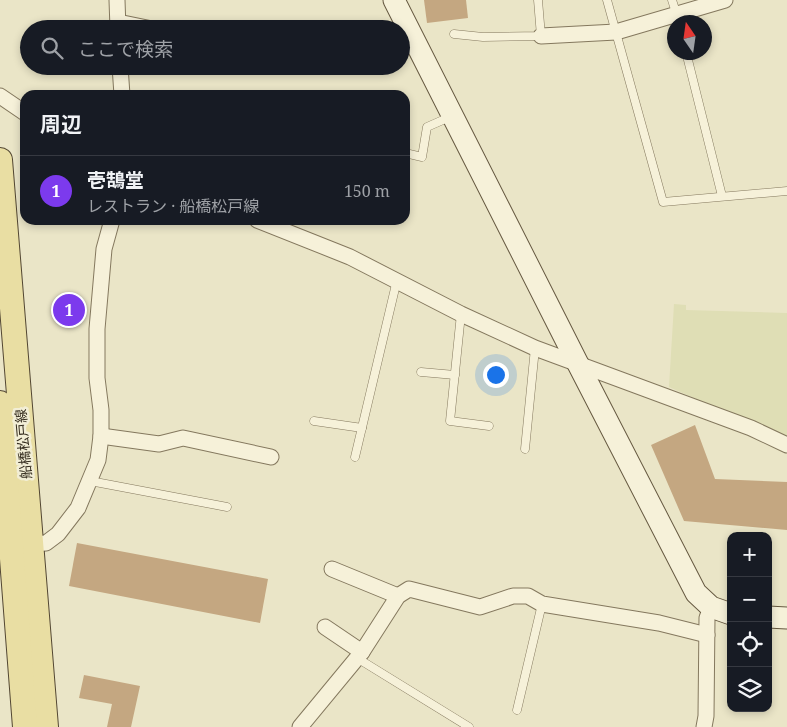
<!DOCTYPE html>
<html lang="ja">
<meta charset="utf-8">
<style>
:root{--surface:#171b24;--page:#20242c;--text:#f1f3f6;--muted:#9ea1a6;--line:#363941;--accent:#7c3aed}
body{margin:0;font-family:"Noto Serif","Noto Sans JP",serif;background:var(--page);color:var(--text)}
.controls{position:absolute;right:15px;bottom:15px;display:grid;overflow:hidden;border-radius:10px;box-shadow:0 2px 8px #0003}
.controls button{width:45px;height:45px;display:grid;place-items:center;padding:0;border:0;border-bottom:1px solid var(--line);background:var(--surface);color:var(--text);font:25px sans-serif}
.compass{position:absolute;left:667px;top:15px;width:45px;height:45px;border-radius:50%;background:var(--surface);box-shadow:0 2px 8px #0003;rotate:347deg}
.you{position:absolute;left:495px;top:374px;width:18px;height:18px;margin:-12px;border:4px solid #fff;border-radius:50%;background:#1a73e8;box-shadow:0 0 0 8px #1a73e833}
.badge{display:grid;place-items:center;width:32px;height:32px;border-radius:50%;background:var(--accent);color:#fff;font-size:16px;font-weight:700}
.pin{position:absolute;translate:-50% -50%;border:2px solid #fff;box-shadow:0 1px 5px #0006}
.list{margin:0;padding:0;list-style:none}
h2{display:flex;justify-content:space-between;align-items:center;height:65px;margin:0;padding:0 20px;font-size:21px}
h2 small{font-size:16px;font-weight:400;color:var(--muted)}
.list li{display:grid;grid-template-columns:32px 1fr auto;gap:15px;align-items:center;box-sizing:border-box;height:70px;padding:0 20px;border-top:1px solid var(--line)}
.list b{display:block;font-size:19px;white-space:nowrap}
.list p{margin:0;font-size:16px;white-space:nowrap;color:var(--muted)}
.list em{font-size:16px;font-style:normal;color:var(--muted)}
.icon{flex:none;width:28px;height:28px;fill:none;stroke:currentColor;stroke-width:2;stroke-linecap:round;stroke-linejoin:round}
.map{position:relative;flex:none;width:787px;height:727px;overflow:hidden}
.search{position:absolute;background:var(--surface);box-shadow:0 2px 8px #0003;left:20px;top:20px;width:390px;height:55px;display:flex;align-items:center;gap:12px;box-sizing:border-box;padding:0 18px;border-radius:28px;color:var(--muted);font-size:19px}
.panel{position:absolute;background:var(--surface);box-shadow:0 2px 8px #0003;left:20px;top:90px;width:390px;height:135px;border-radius:15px}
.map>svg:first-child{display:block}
.farmland{fill:#dfdeb5}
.building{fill:#c4a781}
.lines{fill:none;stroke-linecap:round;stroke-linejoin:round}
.lane-casing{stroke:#84785e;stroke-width:9}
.street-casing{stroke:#84785e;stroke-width:17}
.secondary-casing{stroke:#665941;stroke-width:23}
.primary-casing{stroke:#524632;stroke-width:26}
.lane{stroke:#f6f1d9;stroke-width:8}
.street{stroke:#f6f1d9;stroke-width:15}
.secondary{stroke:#f6f1d9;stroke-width:21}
.primary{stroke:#e9dea3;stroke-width:24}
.labels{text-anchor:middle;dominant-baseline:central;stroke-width:5;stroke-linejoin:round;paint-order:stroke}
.street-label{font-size:14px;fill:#362e20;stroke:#f2eed6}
</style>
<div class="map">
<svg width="787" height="727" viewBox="0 0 787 727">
<rect width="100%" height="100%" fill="#eae5c7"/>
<!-- farmland -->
<path class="farmland" d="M674,304L686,305V310L787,313V439L669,387Z"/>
<!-- building -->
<g class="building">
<path d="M424,0H466L468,18L427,23Z"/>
<path d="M695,425L715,479L787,482V530L684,521L651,445Z"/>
<path d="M77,543L268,579L260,623L69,586Z"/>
<path d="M84,675L140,686L131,727H107L112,704L79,698Z"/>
</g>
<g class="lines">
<defs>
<g id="lane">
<path d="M607,0L663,202L787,191"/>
<path d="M672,0L679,22"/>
<path d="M454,34L483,37L541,36L538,0"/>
<path d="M686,52L722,196"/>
<path d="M405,153L422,157L427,127L452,116"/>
<path d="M461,314L450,421L489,426"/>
<path d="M421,372L455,375"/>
<path d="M314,421L362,428"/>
<path d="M525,449L535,348"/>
<path d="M355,457L397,280"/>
<path d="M90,481L227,507"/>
<path d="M357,658L469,727"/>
<path d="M517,710L542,604"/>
</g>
<g id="street">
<path d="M117,0L118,29"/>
<path d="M118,22L152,29"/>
<path d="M541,36L616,32L725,0"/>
<path d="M120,66L122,95"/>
<path d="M0,96L25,113"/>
<path d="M257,220L350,257L461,314L535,348L751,428L787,445"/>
<path d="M101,436L159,444L183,438L271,457"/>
<path d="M31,544L46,543L58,534L78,508L98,460L101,436V410L97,378V329L104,249L112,220"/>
<path d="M332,569L398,596"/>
<path d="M325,627L362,652"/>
<path d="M300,727L362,652L398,596L409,589L480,607L513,596H528L542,604L659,623L707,635"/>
<path d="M704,727L706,716L707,618L711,607"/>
</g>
<g id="secondary">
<path d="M394,0L577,362L696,593L711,607L731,614"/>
<path d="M768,617L787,618"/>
</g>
<g id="primary">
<path d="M0,160L46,727"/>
<path d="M0,403L25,727"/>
</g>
</defs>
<!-- lane casing -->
<use href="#lane" class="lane-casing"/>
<!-- street casing -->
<use href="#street" class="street-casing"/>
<!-- secondary casing -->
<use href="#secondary" class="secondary-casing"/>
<!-- primary casing -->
<use href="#primary" class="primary-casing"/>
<!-- lane -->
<use href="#lane" class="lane"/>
<!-- street -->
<use href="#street" class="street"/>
<!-- secondary -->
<use href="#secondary" class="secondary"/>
<!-- primary -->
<use href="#primary" class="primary"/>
</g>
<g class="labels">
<!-- street labels -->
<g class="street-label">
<text transform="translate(23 444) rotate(-95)">船橋松戸線</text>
</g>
</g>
</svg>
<div class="controls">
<button>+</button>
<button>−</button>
<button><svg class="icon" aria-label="locate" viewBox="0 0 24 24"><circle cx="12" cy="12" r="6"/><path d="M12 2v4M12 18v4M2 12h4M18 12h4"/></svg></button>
<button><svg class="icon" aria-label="layers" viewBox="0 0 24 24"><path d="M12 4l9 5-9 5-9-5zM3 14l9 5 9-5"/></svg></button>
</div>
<svg class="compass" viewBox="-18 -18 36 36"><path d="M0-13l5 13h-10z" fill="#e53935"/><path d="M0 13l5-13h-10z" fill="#9ea1a6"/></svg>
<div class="you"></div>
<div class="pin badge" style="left:69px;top:310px">1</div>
<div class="search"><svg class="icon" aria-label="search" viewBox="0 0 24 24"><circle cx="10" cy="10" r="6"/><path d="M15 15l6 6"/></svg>ここで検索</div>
<section class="panel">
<h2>周辺<small></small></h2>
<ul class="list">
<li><span class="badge">1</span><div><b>壱鵠堂</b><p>レストラン · 船橋松戸線</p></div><em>150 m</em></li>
</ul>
</section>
</div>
